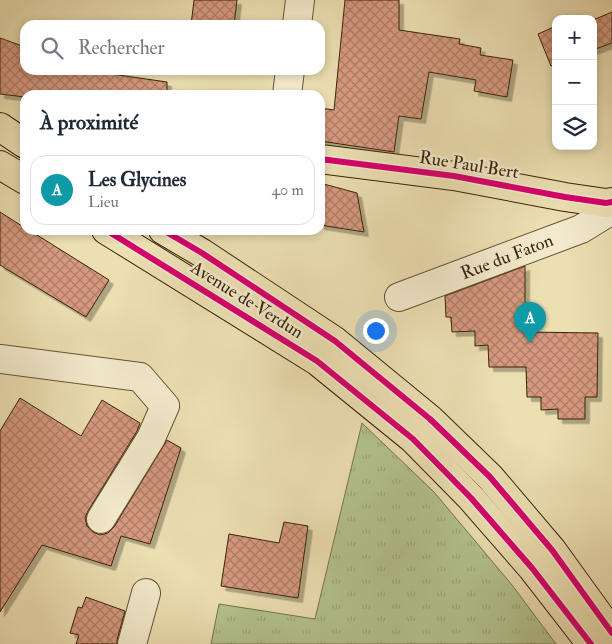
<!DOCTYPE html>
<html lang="fr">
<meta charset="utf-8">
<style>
:root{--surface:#fff;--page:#f2f2f3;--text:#1f2937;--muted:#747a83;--line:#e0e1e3;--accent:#0f766e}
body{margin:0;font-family:"IM FELL Double Pica",serif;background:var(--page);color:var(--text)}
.controls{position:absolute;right:15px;top:15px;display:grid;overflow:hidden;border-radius:10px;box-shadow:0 2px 8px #0003}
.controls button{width:45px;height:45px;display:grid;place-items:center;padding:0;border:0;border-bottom:1px solid var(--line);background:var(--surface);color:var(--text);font:25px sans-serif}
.you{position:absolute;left:375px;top:330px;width:18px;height:18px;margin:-12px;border:4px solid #fff;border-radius:50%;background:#1a73e8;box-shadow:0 0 0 8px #1a73e833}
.badge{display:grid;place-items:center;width:32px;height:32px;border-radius:50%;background:var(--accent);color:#fff;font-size:16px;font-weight:700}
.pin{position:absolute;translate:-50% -41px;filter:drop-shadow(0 1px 2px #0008)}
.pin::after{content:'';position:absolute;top:26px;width:18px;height:15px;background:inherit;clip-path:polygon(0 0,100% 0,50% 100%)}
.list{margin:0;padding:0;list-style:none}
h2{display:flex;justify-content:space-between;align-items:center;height:65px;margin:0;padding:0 20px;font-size:21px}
h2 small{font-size:16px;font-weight:400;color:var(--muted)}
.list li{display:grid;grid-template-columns:32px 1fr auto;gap:15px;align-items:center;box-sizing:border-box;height:70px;margin:0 10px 10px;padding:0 10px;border:1px solid var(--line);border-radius:15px}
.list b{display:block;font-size:19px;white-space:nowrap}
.list p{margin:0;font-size:16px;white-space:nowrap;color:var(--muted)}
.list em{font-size:16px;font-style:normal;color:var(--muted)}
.icon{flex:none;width:28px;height:28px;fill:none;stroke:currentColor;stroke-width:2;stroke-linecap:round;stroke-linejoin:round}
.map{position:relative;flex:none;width:612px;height:644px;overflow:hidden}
.search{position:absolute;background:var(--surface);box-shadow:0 2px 8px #0003;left:20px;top:20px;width:305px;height:55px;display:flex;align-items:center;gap:12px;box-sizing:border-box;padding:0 18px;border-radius:15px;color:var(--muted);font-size:19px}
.panel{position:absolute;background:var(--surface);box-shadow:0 2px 8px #0003;left:20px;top:90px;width:305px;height:145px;border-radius:15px}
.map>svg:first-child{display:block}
.grass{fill:url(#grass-tufts);stroke:#76734c}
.building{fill:url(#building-cross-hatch);stroke:#392309;filter:url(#shadow)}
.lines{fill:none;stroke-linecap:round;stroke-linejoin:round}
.minor-casing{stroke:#665233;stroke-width:30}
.major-casing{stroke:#392309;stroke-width:30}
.minor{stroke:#f3eacd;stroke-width:28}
.major{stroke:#ecdfb2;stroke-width:28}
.cycleway-casing{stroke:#f3eacd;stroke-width:9}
.cycleway{stroke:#d6006c;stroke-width:6}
.labels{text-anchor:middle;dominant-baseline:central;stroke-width:5;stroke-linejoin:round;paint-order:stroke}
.street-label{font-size:18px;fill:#392309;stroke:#f3eacd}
</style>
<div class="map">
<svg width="612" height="644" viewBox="0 0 612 644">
<defs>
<pattern id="grass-tufts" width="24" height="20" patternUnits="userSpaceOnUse" patternTransform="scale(1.25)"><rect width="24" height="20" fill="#b3c38f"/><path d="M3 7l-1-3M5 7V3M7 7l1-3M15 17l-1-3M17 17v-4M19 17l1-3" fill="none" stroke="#9ba77a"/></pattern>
<pattern id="building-cross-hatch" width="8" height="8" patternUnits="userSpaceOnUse" patternTransform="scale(1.25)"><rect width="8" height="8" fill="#d6997f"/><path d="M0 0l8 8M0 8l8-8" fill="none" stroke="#af7c66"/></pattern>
<filter id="shadow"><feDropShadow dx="4.5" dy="4.5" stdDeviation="0" flood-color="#0004"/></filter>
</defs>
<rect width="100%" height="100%" fill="#ecdfb2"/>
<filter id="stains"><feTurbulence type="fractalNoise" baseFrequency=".004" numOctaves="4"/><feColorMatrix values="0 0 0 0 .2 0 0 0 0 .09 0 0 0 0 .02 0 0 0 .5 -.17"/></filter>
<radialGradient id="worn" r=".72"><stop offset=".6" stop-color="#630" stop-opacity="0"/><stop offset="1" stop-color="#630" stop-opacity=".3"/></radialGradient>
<!-- grass -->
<path class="grass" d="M362,423L434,492L512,585L556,644H211L219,604L315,619Z"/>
<!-- building -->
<g class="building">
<path d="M194,0H237L234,25H191Z"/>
<path d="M345,0H399V30L460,39L459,44L481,48L480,55L513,60L507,97L474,91L476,80L429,72L421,119L399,116L394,152L320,141V108L334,110Z"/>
<path d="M612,12V43L593,50V20Z"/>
<path d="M556,26V64L551,66L538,34Z"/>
<path d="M0,38L25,47V70H84L167,82V95H25V97L0,94Z"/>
<path d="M320,183L357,193L364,232L320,225Z"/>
<path d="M0,212L25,228V230H29L109,280L86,317L0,265Z"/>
<path d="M525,266V332L598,333L597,397H585V419H558V409L541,410V397H527L526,367H489L488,345L475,346V331L452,332L451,317H446L445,296Z"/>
<path d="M20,398L81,436L102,400L140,423L137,431L88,511L85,518L87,526L93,532L100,535L108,533L114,527L167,440L181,448L150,544L121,536L111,566L42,545L0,612V431Z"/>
<path d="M284,522L308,526L298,598L221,586L229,534L279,543Z"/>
<path d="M86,597L125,611L117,640V644H76L79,635L70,633L78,607L82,608Z"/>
</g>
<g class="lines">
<defs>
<g id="minor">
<path d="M297,25L300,0"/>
<path d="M287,95L290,70"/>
<path d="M399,297L581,229L612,210"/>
<path d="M0,359L140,377L165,406L151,438L101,519"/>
<path d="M132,644L146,593"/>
</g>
<g id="major">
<path d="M0,127L25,144"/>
<path d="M320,159L454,176L565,197L606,203L612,202"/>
<path d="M0,165L25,180"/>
<path d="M106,230L317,361L413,439L471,498L532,568L591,644"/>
<path d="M163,230L202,253L335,341L430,419L490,477L552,550L612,633"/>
</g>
</defs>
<!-- minor casing -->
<use href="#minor" class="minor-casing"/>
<!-- major casing -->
<use href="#major" class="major-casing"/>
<!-- minor -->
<use href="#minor" class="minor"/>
<!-- major -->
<use href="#major" class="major"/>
<defs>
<g id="cycleway">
<path d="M320,159L454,176L565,197L606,203L612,202"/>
<path d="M106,230L317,361L413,439L471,498L532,568L591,644"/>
<path d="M163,230L202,253L335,341L430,419L490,477L552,550L612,633"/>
</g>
</defs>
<!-- cycleway casing -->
<use href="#cycleway" class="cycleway-casing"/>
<!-- cycleway -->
<use href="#cycleway" class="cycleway"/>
</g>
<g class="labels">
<!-- street labels -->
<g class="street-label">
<text transform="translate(469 165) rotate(9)">Rue Paul Bert</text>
<text transform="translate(507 257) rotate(-21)">Rue du Faton</text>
<text transform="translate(247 300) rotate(32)">Avenue de Verdun</text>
</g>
</g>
<rect width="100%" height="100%" filter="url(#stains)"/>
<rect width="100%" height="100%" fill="url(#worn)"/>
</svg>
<div class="controls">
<button>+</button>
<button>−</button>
<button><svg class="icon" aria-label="layers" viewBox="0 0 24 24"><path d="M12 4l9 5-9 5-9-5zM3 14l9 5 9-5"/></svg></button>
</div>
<div class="you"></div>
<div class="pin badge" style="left:530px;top:343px;background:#0f9aa8">A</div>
<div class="search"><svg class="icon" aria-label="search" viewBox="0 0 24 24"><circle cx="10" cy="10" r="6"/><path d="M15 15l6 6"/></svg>Rechercher</div>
<section class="panel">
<h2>À proximité<small></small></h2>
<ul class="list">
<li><span class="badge" style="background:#0f9aa8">A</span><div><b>Les Glycines</b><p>Lieu</p></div><em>40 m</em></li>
</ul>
</section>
</div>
